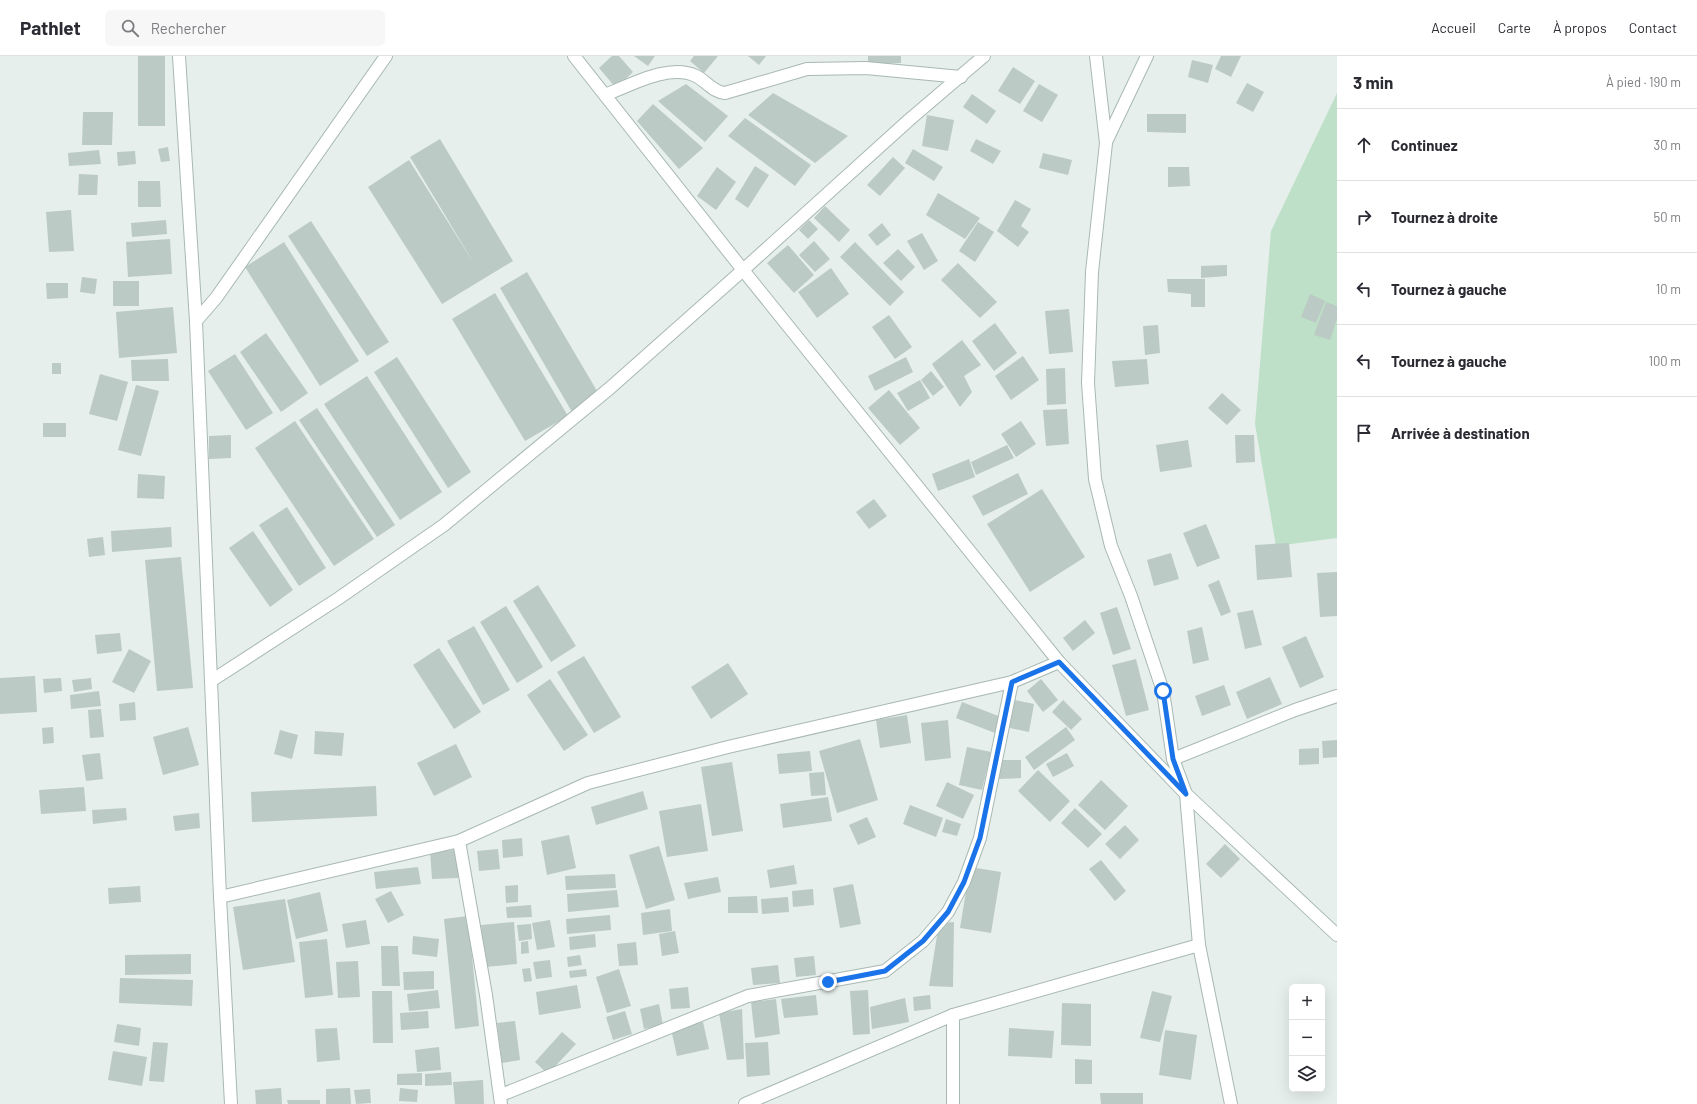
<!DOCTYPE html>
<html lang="fr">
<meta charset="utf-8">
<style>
:root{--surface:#fff;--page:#f7f7f7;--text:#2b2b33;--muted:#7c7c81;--line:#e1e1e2}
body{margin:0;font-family:Barlow,sans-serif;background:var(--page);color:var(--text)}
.controls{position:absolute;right:12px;bottom:12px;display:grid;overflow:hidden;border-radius:6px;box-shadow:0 4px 16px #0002}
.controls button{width:36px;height:36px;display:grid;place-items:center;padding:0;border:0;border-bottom:1px solid var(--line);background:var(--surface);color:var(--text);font:20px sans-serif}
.stop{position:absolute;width:12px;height:12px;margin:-9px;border:3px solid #1a73e8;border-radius:50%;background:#fff}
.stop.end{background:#1a73e8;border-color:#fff;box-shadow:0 1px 4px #0008}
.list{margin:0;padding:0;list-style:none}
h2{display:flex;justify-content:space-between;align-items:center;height:52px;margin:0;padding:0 16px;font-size:17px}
h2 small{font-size:13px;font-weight:400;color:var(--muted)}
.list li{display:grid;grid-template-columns:26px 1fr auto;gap:12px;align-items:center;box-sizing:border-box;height:72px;padding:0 16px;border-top:1px solid var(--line)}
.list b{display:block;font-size:15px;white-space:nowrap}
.list em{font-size:13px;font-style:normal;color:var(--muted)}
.icon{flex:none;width:22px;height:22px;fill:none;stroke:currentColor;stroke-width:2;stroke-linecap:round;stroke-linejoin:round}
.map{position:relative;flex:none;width:1337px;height:1048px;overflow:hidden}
header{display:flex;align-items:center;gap:24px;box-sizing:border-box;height:56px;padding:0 20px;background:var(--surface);border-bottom:1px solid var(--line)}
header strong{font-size:19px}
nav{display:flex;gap:22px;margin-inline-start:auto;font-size:14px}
.search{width:280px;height:36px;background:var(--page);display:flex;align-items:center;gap:10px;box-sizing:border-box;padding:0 14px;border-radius:6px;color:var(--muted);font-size:15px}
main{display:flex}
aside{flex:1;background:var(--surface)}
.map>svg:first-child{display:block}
.green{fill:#bfe0c8}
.building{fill:#bbcac4}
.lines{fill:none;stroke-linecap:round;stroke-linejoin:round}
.minor-casing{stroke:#a8b8b2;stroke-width:14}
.tertiary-casing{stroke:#a8b8b2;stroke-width:14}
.minor{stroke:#fff;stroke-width:12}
.tertiary{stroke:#fff;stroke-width:12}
.route{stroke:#1a73e8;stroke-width:5}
</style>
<header>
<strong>Pathlet</strong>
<div class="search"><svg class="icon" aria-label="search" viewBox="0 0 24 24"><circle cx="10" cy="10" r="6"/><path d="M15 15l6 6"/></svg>Rechercher</div>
<nav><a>Accueil</a><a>Carte</a><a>À propos</a><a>Contact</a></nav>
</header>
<main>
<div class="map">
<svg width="1337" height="1048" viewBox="0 0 1337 1048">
<rect width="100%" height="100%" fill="#e6efeb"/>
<!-- green -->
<path class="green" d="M1337,37V482L1276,490L1255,368L1271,175Z"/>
<!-- building -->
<g class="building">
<rect x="138" y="0" width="27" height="70"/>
<path d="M612,0H619L633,16L616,32L599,12Z"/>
<path d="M634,0H655L648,10Z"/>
<path d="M694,0H718L704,17L690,5Z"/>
<path d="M748,0H766L759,9Z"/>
<path d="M868,0H901V7L868,8Z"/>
<path d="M1221,0H1241L1231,21L1215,13Z"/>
<path d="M1192,4L1213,9L1208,27L1188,21Z"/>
<path d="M1013,11L1035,25L1020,48L998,35Z"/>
<path d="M1247,27L1264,36L1253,56L1236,47Z"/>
<path d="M686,28L728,60L705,86L658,45Z"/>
<path d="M1039,28L1058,39L1042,66L1023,55Z"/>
<path d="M773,37L848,80L815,107L748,59Z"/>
<path d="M972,38L996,55L987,68L963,51Z"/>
<path d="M653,48L703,92L679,113L637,65Z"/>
<path d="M83,56H113L112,89H82Z"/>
<path d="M1147,58H1186V77L1147,76Z"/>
<path d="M927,59L954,64L948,95L922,90Z"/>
<path d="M745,62L811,109L795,130L728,80Z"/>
<path d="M440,83L513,205L442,248L368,131L409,104L475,209L410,101Z"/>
<path d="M976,83L1001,95L993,108L970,95Z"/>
<path d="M168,91L170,105L161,106L158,93Z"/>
<path d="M913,93L943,111L934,125L905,107Z"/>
<path d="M99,94L101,108L69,110L68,97Z"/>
<path d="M135,95L136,108L118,110L117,96Z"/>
<path d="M1043,97L1072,104L1068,119L1039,112Z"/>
<path d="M893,101L905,112L880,140L867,129Z"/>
<path d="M755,110L769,119L748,152L735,143Z"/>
<path d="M717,111L736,126L716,154L697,140Z"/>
<path d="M1168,111H1189L1190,130L1168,131Z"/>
<path d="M79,118L98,119L97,139H78Z"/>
<path d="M138,125H160L161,151H138Z"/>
<path d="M938,137L980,162L965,183L926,159Z"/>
<path d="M1015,144L1031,153L1021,170L1029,176L1018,191L997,175Z"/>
<path d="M825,150L850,174L839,186L814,162Z"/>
<path d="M71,154L74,195L49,196L46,156Z"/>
<path d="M166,164L167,178L132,181L131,167Z"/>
<path d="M809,164L818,173L808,183L799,174Z"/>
<path d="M311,165L389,286L367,300L288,180Z"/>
<path d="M978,166L994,176L975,206L959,195Z"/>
<path d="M882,167L891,179L877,190L868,179Z"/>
<path d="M922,177L938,205L924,214L907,185Z"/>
<path d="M170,183L172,218L128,221L126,186Z"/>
<path d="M814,185L830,203L815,216L799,199Z"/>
<path d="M284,186L359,305L320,330L245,211Z"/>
<path d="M855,186L904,236L890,250L840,201Z"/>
<path d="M788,189L814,219L794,237L767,207Z"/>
<path d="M898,193L915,211L901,225L883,207Z"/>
<path d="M958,207L997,246L980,262L941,224Z"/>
<path d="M1227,209V220L1201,222V210Z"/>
<path d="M831,212L849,238L817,262L798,236Z"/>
<path d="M527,216L600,340L572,356L500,232Z"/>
<path d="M82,221L97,223L95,238L80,236Z"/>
<path d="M1167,223H1205V251H1191V238L1168,236Z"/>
<rect x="113" y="225" width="26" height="25"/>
<path d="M46,227H68V242L47,243Z"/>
<path d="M495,237L568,360L525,385L452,263Z"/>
<path d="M1310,238L1325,245L1316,267L1301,261Z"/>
<path d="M1326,246L1337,250V263L1330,284L1314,279Z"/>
<path d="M173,251L177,297L119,302L116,256Z"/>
<path d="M1069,253L1073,296L1049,298L1045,255Z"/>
<path d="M889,259L912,291L895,303L872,271Z"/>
<path d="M995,267L1017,297L994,315L972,285Z"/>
<path d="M1158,269L1160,297L1145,299L1143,270Z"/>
<path d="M266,277L308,337L281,356L240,296Z"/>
<path d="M962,284L981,309L964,320L972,336L960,351L932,308Z"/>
<path d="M235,298L273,357L246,374L208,315Z"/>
<path d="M1023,300L1039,324L1011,344L995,320Z"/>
<path d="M397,301L471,416L448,432L374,316Z"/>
<path d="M906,301L913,316L875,335L868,320Z"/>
<path d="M168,303L169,325H132L131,304Z"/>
<path d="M1147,303L1149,328L1115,331L1112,305Z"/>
<rect x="52" y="307" width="9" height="11"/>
<path d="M1065,312L1066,348L1047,349L1046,313Z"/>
<path d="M931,315L944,331L933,340L921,324Z"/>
<path d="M100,318L128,326L117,365L89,358Z"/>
<path d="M367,320L442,436L400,464L324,348Z"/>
<path d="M920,324L930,342L908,355L897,337Z"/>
<path d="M136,329L159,335L141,400L118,394Z"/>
<path d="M889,334L920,372L900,389L868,352Z"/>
<path d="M1222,337L1241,354L1227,369L1208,352Z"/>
<path d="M317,352L395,469L377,481L299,364Z"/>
<path d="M1067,353L1069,388L1046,390L1043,354Z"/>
<path d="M295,365L374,483L334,510L255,392Z"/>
<path d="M1021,365L1036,388L1016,401L1001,378Z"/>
<rect x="43" y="367" width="23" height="14"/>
<path d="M231,379V402L209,403V380Z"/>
<path d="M1235,379H1254L1255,406L1236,407Z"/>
<path d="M1188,384L1192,411L1160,416L1156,389Z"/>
<path d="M1007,389L1014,402L976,419L971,406Z"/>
<path d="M969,403L975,421L938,435L932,418Z"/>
<path d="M1018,417L1028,438L983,460L972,440Z"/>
<path d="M138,418L165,420L164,443L137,442Z"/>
<path d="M1042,433L1085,501L1030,536L987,468Z"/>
<path d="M874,443L887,460L869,473L856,456Z"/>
<path d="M287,451L326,512L299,530L259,469Z"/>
<path d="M1206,468L1220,502L1197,511L1183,477Z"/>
<path d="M171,471L172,491L112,496L111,475Z"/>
<path d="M253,475L293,534L270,551L229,492Z"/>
<path d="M103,481L105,499L89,501L87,483Z"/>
<path d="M1289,487L1292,521L1257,524L1255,489Z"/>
<path d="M1171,497L1179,523L1154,530L1147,504Z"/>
<path d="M181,501L193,632L157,635L145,504Z"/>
<path d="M1337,516V560L1320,561L1317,517Z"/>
<path d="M1219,524L1231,556L1221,560L1208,529Z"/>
<path d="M538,529L576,590L551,606L513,545Z"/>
<path d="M506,550L543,611L517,627L480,566Z"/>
<path d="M1117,551L1131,593L1113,599L1100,557Z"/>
<path d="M1253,554L1262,589L1245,593L1237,557Z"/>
<path d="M1085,564L1095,577L1073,595L1063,582Z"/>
<path d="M474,570L510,634L483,649L447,585Z"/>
<path d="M1202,571L1209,604L1193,608L1187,575Z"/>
<path d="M120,577L122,595L97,598L95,579Z"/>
<path d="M1306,580L1324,621L1300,632L1282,591Z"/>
<path d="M439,592L481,656L454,673L413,609Z"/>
<path d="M129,593L151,605L134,637L112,626Z"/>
<path d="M584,600L621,661L594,677L557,616Z"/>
<path d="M1136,603L1149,654L1126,660L1112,609Z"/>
<path d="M728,607L748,638L711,663L691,631Z"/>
<path d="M35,620L37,656L0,658V622Z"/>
<path d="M1270,621L1282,648L1247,663L1236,636Z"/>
<path d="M61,622L62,635L44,637L43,623Z"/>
<path d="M91,622L92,633L74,636L72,624Z"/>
<path d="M550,623L588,679L564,695L527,639Z"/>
<path d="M1041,623L1058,644L1043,656L1027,635Z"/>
<path d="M1224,629L1231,649L1202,660L1195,640Z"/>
<path d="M99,635L101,650L71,653L70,639Z"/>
<path d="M1010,643L1034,648L1029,676L1005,671Z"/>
<path d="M1063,644L1082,663L1071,674L1052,656Z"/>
<path d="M135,646L136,664L120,665L119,648Z"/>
<path d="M962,646L1001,661L995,677L956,662Z"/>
<path d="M101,653L104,681L90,682L88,654Z"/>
<path d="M907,659L911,687L880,692L876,664Z"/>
<path d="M948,664L951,702L925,705L921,667Z"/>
<path d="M53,671L54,687L43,688L42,672Z"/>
<path d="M188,671L199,709L163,719L153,681Z"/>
<path d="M1066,671L1075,684L1034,714L1025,701Z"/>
<path d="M280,674L298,679L292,703L274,698Z"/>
<path d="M315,675L344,677L342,700L314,698Z"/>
<path d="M860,683L878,744L837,757L819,695Z"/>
<path d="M1337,684V701L1323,702L1322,685Z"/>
<path d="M456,688L472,721L434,740L417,707Z"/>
<path d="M967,691L991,696L982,734L959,729Z"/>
<path d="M1319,692V708L1299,709V693Z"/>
<path d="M810,695L812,715L779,718L777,698Z"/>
<path d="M100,697L103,723L86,725L82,699Z"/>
<path d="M1067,697L1074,710L1053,721L1046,708Z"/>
<path d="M998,704H1021V722L998,723Z"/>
<path d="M732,706L743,775L712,780L701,711Z"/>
<path d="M1038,714L1070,745L1050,766L1018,735Z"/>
<path d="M824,716L826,739L811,740L809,717Z"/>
<path d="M1101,724L1128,750L1105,774L1078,749Z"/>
<path d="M947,726L974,739L963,763L936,750Z"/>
<path d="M376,730L377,760L252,766L251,736Z"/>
<path d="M84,731L86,755L41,758L39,734Z"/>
<path d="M643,735L648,753L596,769L591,751Z"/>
<path d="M828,741L832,765L783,772L780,748Z"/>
<path d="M701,748L708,795L667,801L659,755Z"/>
<path d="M910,749L943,762L936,781L903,768Z"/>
<path d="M126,752L127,764L93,768L92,754Z"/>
<path d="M1075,752L1102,778L1088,792L1061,767Z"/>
<path d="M199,757L200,772L175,775L173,760Z"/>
<path d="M867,761L876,781L858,789L849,769Z"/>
<path d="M946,763L961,768L957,780L942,776Z"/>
<path d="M1125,769L1139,784L1120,803L1105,788Z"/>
<path d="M569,779L576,812L547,819L541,785Z"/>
<path d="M522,782L523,800L503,802L502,784Z"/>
<path d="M1225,788L1240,803L1221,822L1206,808Z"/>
<path d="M659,790L675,844L646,853L629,799Z"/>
<path d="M498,793L500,813L479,815L477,795Z"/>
<path d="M457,794L458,822L432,823L430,795Z"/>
<path d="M1101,804L1126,835L1115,845L1089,813Z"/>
<path d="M794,809L797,828L770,832L767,814Z"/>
<path d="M418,811L421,828L376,833L374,816Z"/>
<path d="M970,811L1001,816L991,877L960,872Z"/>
<path d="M615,818L616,832L566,834L565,820Z"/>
<path d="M718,821L721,836L688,843L684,827Z"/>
<path d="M853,828L861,868L840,872L833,832Z"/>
<path d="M518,829V846L506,847L505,830Z"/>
<path d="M140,830L141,846L109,848L108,832Z"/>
<path d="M813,833L814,849L793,851L792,835Z"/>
<path d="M617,834L619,851L568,856L567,838Z"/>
<path d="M391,835L404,859L388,867L375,843Z"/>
<path d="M320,836L328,875L296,883L287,844Z"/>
<path d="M757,840L758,857H728V841Z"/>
<path d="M788,841L789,856L762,858L761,843Z"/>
<path d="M285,843L295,906L243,914L233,851Z"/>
<path d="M531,849L532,861L507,862L506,851Z"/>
<path d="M670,853L672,875L643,879L641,857Z"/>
<path d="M610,859L611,874L567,878L566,863Z"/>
<path d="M468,860L479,970L455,973L444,863Z"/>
<path d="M366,864L370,888L346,892L342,868Z"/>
<path d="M550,864L555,891L537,894L532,867Z"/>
<path d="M514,866L517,908L485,911L481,869Z"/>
<path d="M954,866L953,931L929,930L939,867Z"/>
<path d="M531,868L532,883L519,885L517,869Z"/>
<path d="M675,875L679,897L662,900L659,878Z"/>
<path d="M595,878L596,891L570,894L569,881Z"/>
<path d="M413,880L439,883L437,901L412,898Z"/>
<path d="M327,883L333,939L305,942L299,886Z"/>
<path d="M528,885L529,897L521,898V886Z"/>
<path d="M636,886L638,909L619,910L617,888Z"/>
<path d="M381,890H398L400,930H382Z"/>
<path d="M191,898V918L125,919V899Z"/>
<path d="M580,899L582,909L568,911L567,901Z"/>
<path d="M814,900L816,919L796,921L794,902Z"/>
<path d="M550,904L552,921L536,923L533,906Z"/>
<path d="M358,905L360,941L338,942L336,906Z"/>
<path d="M778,909L780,927L753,929L751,912Z"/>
<path d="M530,912L532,925L524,926L522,913Z"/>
<path d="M586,913L587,920L570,922L569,915Z"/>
<path d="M619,913L631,950L607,957L596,921Z"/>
<path d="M434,915V933L404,934L403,916Z"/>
<path d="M120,922L193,924L192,950L119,947Z"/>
<path d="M577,929L581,952L539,959L536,936Z"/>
<path d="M688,931L690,952L671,953L669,933Z"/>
<path d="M438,934L440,952L409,955L407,938Z"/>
<path d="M868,934L870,978L853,979L850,935Z"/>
<path d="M372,935H392L393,987H373Z"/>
<path d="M1152,935L1172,940L1160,986L1140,982Z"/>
<path d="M816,939L818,959L784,962L781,943Z"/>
<path d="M930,939L931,953L914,955L913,941Z"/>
<path d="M905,942L909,966L872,973L870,951Z"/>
<path d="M776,943L780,978L755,982L751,946Z"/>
<path d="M1062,947L1091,948V990L1061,989Z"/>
<path d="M659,948L663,969L644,973L640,953Z"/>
<path d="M742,953L744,1003L727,1004L719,957Z"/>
<path d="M428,955L429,972L401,974L400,957Z"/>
<path d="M625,955L632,978L613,984L606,961Z"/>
<path d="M515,965L520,1004L502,1007L497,967Z"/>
<path d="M703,966L709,993L677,1000L671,973Z"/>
<path d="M117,968L141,972L139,990L114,986Z"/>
<path d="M337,972L340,1004L317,1006L315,973Z"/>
<path d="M1009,972L1054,975L1052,1002L1008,1000Z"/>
<path d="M1165,974L1197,979L1191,1024L1159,1019Z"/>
<path d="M562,976L576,988L548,1018L535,1006Z"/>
<path d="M153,986L168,987L164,1026L149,1025Z"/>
<path d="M768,986L770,1019L747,1021L745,987Z"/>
<path d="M439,991L441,1014L417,1016L415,994Z"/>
<path d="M113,995L147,1001L142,1030L108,1024Z"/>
<path d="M1075,1003L1092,1004V1028H1075Z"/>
<path d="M451,1016L452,1029L425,1030V1018Z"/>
<path d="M422,1017V1029H397V1018Z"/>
<path d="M483,1024L484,1048H455L453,1026Z"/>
<path d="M281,1032L282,1048H256L255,1034Z"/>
<path d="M350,1032L351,1048H326V1033Z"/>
<path d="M400,1032L418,1034L417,1046L399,1045Z"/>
<path d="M370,1033L371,1047L356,1048L354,1034Z"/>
<path d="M1100,1037H1143V1048H1101Z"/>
<path d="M287,1044H320V1048H288Z"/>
</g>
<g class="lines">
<defs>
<g id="minor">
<path d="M1096,0L1106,87L1092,216L1088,327L1095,423L1111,490L1131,540L1163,635L1173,703L1186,738L1199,889L1231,1048"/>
<path d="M605,39C631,29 669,7 696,20C706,25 713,36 725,37L807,13L866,12L961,21"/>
<path d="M1106,86L1147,0"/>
<path d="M211,625L339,542L444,469L610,332L743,214L909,64L984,0"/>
<path d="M1173,703L1295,654L1337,640"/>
<path d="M459,785L486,939L501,1048"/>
<path d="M220,841L459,785L588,727L728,691L1012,626L1059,606"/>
<path d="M501,1039L748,940L885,915L923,885L948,856L964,826L980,782L1012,626"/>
<path d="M745,1048L953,959L1199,889"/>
<path d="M953,1048V959"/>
</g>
<g id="tertiary">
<path d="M179,0L196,265L220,841L231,1048"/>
<path d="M574,0L743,214L1059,606L1186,738L1337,879"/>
<path d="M196,265L216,242L386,0"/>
</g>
</defs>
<!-- minor casing -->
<use href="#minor" class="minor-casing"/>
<!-- tertiary casing -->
<use href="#tertiary" class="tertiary-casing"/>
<!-- minor -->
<use href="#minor" class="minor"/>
<!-- tertiary -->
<use href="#tertiary" class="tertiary"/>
</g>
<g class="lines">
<!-- route -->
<path class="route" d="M828,926L885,915L923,885L948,856L964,826L980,782L1012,626L1059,606L1186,738L1173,703L1163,635"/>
</g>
</svg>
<div class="controls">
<button>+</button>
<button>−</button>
<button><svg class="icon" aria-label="layers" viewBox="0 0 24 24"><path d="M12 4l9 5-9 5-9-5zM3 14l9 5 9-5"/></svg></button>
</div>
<div class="stop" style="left:1163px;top:635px"></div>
<div class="stop end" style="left:828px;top:926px"></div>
</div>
<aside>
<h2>3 min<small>À pied · 190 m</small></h2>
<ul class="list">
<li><svg class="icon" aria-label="ahead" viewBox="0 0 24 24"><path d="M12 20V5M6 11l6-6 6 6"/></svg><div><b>Continuez</b></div><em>30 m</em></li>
<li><svg class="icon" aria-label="right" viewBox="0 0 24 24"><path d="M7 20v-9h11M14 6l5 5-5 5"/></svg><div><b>Tournez à droite</b></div><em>50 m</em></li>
<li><svg class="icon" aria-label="left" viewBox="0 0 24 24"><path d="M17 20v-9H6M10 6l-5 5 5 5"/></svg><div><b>Tournez à gauche</b></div><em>10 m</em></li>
<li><svg class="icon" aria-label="left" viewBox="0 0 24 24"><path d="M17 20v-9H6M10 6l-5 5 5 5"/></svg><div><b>Tournez à gauche</b></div><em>100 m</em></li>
<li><svg class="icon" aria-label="arrive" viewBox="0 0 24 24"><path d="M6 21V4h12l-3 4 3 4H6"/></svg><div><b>Arrivée à destination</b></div></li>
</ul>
</aside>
</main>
